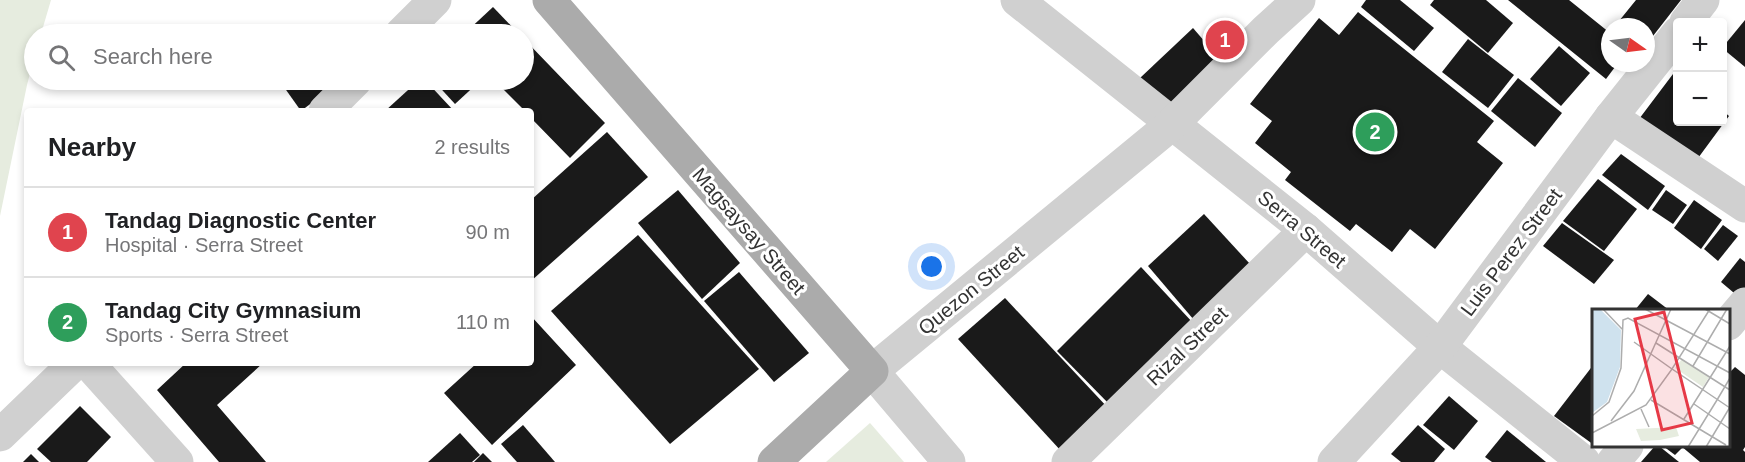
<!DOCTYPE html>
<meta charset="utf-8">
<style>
:root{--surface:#fff;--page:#f6f6f6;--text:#202124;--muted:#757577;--line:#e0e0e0;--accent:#e63946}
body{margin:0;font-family:Arial,sans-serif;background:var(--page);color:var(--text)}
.controls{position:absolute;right:18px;top:18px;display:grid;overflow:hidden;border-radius:6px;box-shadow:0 3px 9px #0003}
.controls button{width:54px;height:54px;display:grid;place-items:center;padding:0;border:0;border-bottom:2px solid var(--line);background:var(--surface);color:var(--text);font:30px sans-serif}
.compass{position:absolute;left:1601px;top:18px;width:54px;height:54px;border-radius:50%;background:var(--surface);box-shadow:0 3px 9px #0003;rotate:104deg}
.you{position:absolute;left:932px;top:267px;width:21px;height:21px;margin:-15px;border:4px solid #fff;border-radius:50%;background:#1a73e8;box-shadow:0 0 0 9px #1a73e833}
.badge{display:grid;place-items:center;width:39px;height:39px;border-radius:50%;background:var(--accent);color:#fff;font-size:20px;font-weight:700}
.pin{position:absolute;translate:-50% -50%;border:3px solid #fff;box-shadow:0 2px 6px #0006}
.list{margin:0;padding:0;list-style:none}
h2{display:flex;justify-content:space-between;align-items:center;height:78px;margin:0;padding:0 24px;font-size:26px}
h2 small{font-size:20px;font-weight:400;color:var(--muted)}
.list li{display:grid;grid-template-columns:39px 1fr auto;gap:18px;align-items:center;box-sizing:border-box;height:90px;padding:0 24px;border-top:2px solid var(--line)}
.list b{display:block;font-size:22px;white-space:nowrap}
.list p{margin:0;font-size:20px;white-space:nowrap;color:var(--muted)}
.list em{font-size:20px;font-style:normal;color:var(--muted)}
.icon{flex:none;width:33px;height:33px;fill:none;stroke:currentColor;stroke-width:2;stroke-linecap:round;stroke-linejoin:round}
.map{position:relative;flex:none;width:1745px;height:462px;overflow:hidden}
.search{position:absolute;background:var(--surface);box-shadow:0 3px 9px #0003;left:24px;top:24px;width:510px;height:66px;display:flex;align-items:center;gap:15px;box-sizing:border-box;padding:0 21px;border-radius:33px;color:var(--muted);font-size:22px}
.panel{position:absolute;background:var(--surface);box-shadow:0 3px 9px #0003;left:24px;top:108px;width:510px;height:258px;border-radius:6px}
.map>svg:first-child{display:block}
.green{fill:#e6ecdf}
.building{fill:#1a1a1a}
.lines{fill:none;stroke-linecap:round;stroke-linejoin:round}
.minor{stroke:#d0d0d0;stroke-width:33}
.major{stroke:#ababab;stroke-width:33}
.labels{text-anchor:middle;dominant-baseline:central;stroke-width:6;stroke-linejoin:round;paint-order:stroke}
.street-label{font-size:20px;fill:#333;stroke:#fff}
.inset-road{fill:none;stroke:#adadad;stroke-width:1.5}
.view{fill:#e63946;fill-opacity:0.15;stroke:#e63946;stroke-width:3}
.inset-edge{fill:none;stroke:#333;stroke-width:3}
</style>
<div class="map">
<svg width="1745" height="462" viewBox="0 0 1745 462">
<rect width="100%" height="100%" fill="#fff"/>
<!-- green -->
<g class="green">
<path d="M0,0H51L41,34H34V58L27,85L0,216Z"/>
<path d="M870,423L904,462H826Z"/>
</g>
<!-- building -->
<g class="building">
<path d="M1366,0H1400L1434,28L1414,51L1361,7Z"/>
<path d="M1434,0H1486L1513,23L1488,53L1430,5Z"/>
<path d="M1508,0H1569L1610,33V63H1618L1606,79Z"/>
<path d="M1636,0H1681L1646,45V27H1627L1619,21Z"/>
<path d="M493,7L519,34H464Z"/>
<path d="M1358,12L1494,121L1477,142L1503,163L1435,249L1410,229L1392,252L1356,224L1350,231L1285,180L1291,172L1255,143L1272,121L1250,104L1319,18L1339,35Z"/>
<path d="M1745,20V67L1722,48Z"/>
<path d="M1193,28L1224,64L1173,109L1140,78Z"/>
<path d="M524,39L605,123L570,158L531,118V111H525L494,80H524Z"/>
<path d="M1468,39L1514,75L1488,108L1442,72Z"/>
<path d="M1559,46L1590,73L1561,106L1530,79Z"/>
<path d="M1673,74L1678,77V122H1722V110L1729,116L1690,169L1633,127Z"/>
<path d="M1518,78L1562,113L1535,147L1491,111Z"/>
<path d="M279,80H324L330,89L301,111Z"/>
<path d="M419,80H425L454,111H385Z"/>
<path d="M433,80H481L455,104Z"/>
<path d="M607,132L648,177L531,281V200Z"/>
<path d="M1621,154L1665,186L1648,210L1602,175Z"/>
<path d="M1598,179L1637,209L1604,251L1563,221Z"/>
<path d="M678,190L740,263L702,299L638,223Z"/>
<path d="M1666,190L1687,205L1673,224L1652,210Z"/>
<path d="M1694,200L1722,220L1701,249L1674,228Z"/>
<path d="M1204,214L1250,264L1194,320L1148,266Z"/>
<path d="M1562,223L1614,260L1594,284L1543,246Z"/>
<path d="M1723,225L1738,236L1718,261L1704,249Z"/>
<path d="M638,235L759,369L670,444L551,311Z"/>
<path d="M1740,258L1745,262V292L1740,298L1721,282Z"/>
<path d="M1141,267L1194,324L1111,406L1057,351Z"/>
<path d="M739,272L809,353L774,382L704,301Z"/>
<path d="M1648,294L1669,310H1635Z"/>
<path d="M1005,298L1109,409L1062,452L958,339Z"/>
<path d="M531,316L576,365L492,445L444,393L477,363H531Z"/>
<path d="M186,363H263L217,405L266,462H219L157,390Z"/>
<path d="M1594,364V445L1554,416Z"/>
<path d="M1735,367L1745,375V447L1743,450L1745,452V462H1700L1681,446H1728V374Z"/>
<path d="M1449,396L1478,421L1454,450L1423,425Z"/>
<path d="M80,406L111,437L87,462H51L37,449Z"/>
<path d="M523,425L555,462H517L501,444Z"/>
<path d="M1418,425L1445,449L1434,462H1401L1391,454Z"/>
<path d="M1507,430L1546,462H1492L1485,457Z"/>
<path d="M460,433L480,455L472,462H428Z"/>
<path d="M1655,446H1659L1679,462H1641Z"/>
<path d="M1663,446H1679L1682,448L1675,455Z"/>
<path d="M483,453L492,462H474Z"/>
<path d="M31,454L39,462H23Z"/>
</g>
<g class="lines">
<!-- minor -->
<g class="minor">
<path d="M1017,0L1306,230L1440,347L1584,462"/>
<path d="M1686,22L1703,0"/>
<path d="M401,34L435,0"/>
<path d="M325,111L356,80"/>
<path d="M1611,117L1745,206"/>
<path d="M1728,324L1745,304"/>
<path d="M88,363L177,462"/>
<path d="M0,435L75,363"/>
<path d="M949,462L872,371L1172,124L1266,30L1299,0"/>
<path d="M1068,462L1306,230"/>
<path d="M1334,462L1440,347L1611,117L1678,33"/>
<path d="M1613,462L1627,446"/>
</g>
<!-- major -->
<path class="major" d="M549,0L872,371L774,462"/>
</g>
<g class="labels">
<!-- street labels -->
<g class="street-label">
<text transform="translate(1302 229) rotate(40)">Serra Street</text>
<text transform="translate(749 231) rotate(49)">Magsaysay Street</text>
<text transform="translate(1511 252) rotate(-53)">Luis Perez Street</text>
<text transform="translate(971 290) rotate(-39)">Quezon Street</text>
<text transform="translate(1187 346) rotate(-44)">Rizal Street</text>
</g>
</g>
<!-- overview -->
<g transform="translate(1592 309)">
<rect width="138" height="138" fill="#fff"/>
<path d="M90,50L117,68L111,78L83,59ZM84,118L87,127L68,131L49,132L44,120Z" fill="#e6ecdf"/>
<path d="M0,0H8L29,21L28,58L15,93L0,104Z" fill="#cfe2ee"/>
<path class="inset-road" d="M11,0L30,20M53,0L138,45M113,0L138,15M42,33L80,60L118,0M64,34L138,81M101,57L135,0M59,91L134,136M125,91L138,69M102,95L138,120M49,100L57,118M0,107L17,93L29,59L31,11L36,9L138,64M92,110L138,37M19,112L42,82L79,0M0,124L54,96L80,60L138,99M33,138H63M96,138L125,91M114,138L138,98"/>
<path class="view" d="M72,3L100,114L70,121L43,10Z"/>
<rect width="138" height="138" class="inset-edge"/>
</g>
</svg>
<div class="controls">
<button>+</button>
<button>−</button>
</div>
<svg class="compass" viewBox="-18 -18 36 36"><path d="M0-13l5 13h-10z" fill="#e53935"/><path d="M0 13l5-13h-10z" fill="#757577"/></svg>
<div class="you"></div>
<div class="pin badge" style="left:1225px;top:40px;background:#e0444e">1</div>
<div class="pin badge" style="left:1375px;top:132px;background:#2e9e5b">2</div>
<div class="search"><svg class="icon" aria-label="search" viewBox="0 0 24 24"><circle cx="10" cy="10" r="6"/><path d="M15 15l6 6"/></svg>Search here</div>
<section class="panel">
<h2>Nearby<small>2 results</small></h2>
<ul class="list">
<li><span class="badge" style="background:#e0444e">1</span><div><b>Tandag Diagnostic Center</b><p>Hospital · Serra Street</p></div><em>90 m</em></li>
<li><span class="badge" style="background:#2e9e5b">2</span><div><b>Tandag City Gymnasium</b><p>Sports · Serra Street</p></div><em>110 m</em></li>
</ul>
</section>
</div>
